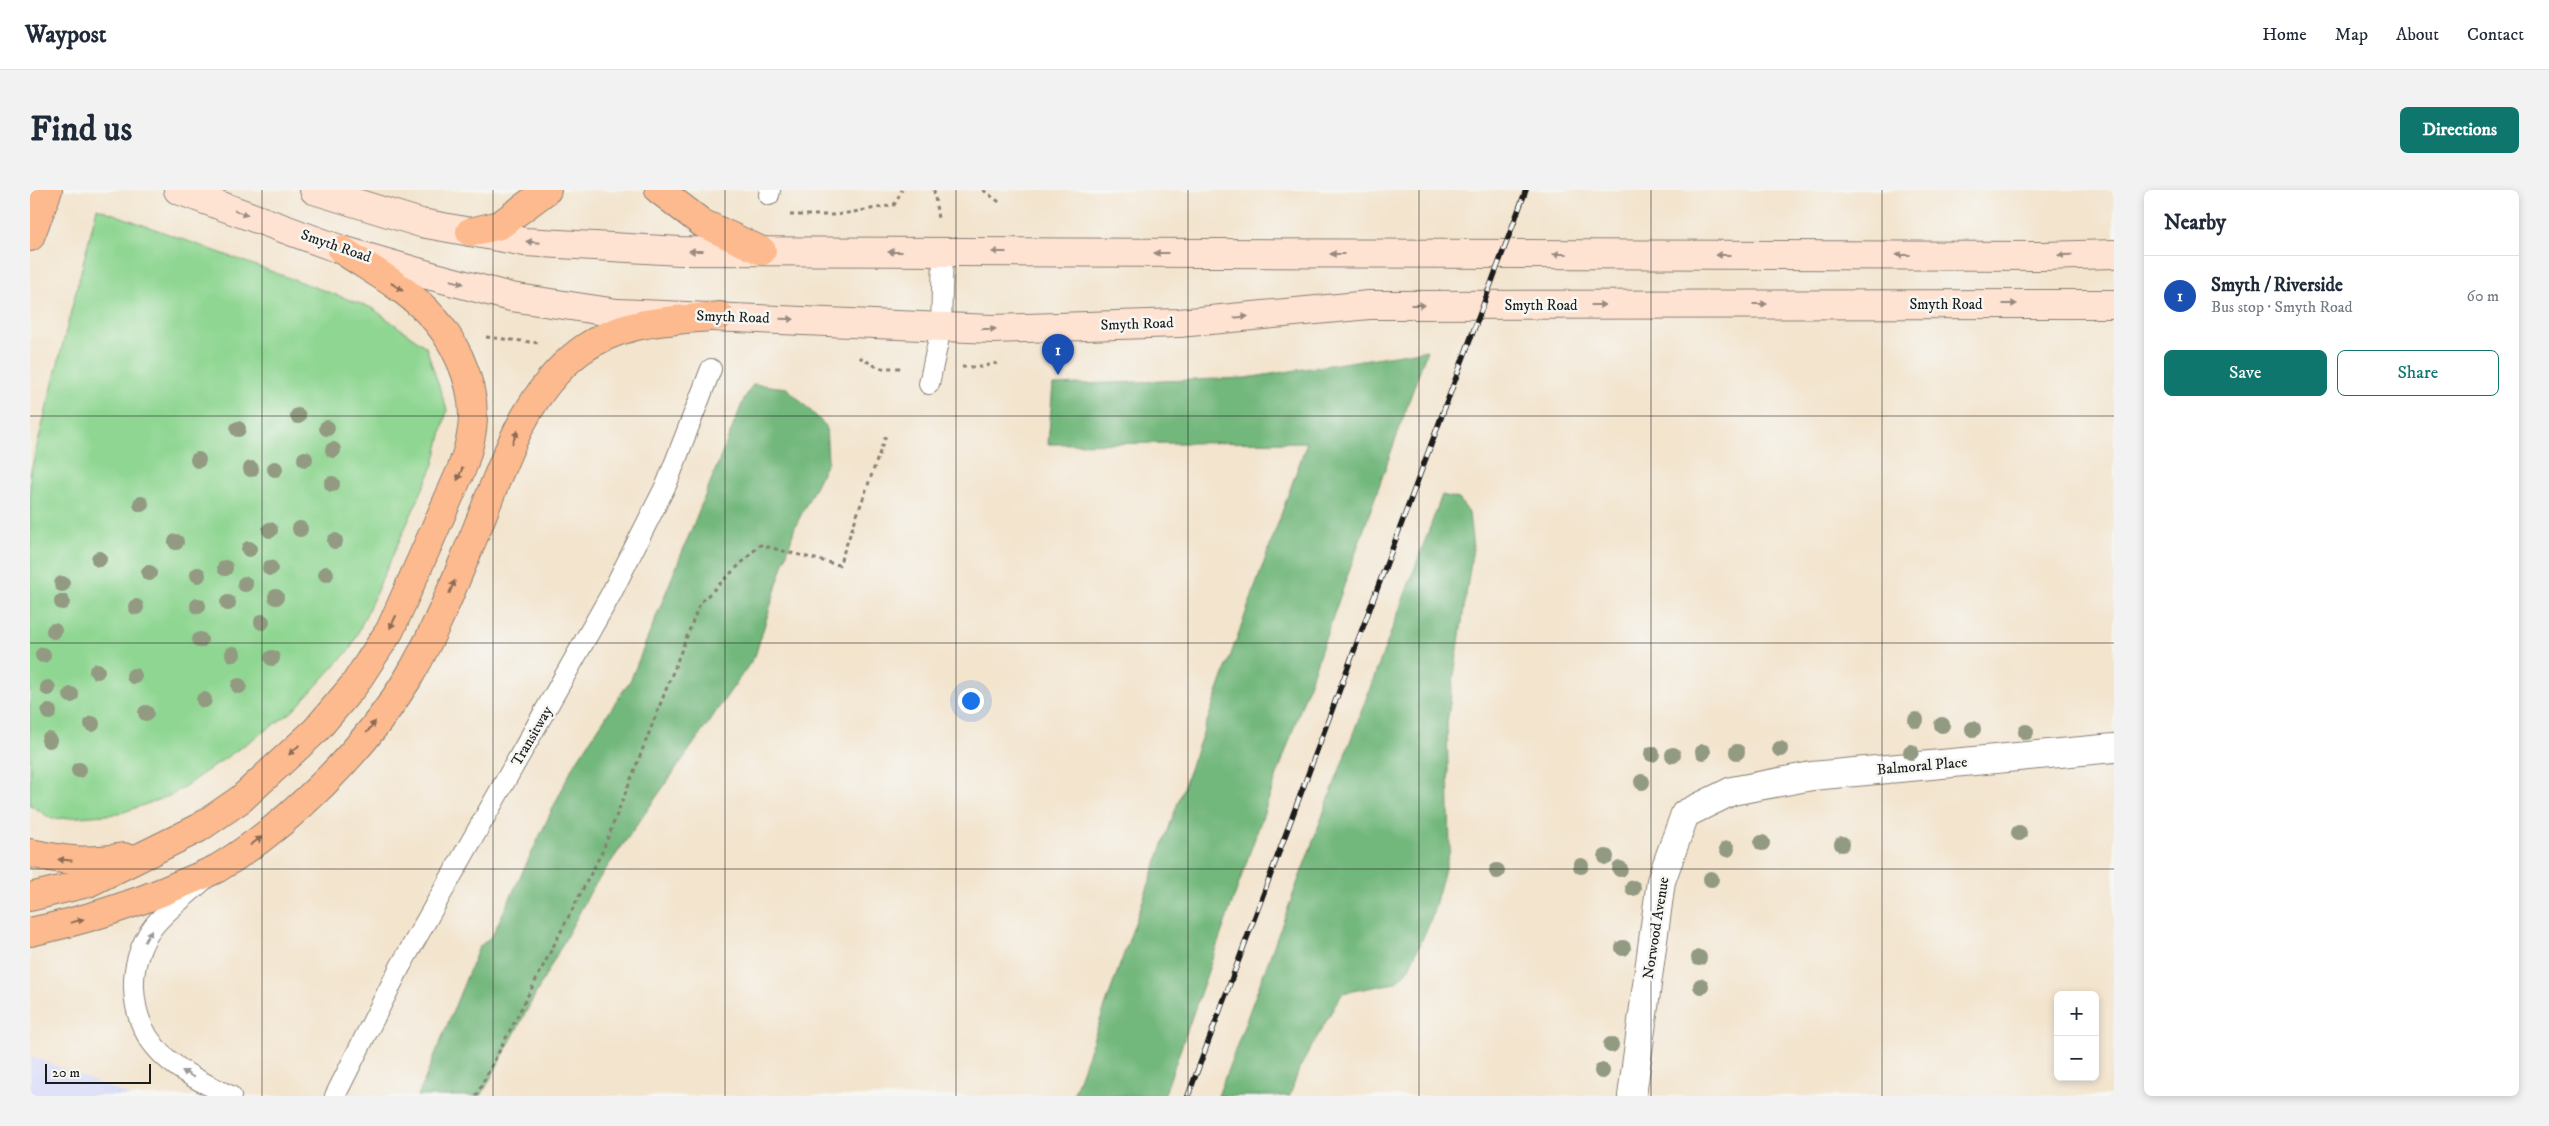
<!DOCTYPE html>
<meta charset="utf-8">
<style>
:root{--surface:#fff;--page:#f2f2f3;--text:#1f2937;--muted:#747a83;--line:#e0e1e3;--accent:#0f766e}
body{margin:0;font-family:"IM FELL DW Pica",serif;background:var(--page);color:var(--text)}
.controls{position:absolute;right:15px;bottom:15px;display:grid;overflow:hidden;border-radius:8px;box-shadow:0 2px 8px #0003}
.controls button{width:45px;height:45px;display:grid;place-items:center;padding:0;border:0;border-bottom:1px solid var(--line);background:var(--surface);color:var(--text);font:25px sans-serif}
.scale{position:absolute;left:15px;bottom:12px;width:106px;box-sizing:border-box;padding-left:5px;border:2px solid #1c1c1c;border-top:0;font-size:14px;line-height:18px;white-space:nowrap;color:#1c1c1c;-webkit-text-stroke:4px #f6f6f2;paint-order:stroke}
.you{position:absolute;left:940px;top:510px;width:18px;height:18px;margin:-12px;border:4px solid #fff;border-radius:50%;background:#1a73e8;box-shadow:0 0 0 8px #1a73e833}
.badge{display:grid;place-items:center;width:32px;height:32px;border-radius:50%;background:var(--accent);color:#fff;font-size:16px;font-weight:700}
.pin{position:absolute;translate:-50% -41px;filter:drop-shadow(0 1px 2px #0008)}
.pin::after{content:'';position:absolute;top:26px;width:18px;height:15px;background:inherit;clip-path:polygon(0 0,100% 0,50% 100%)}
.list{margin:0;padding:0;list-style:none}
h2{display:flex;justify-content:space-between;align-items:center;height:65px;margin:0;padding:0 20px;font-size:21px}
h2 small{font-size:16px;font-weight:400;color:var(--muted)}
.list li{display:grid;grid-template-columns:32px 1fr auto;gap:15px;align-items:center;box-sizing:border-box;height:80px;padding:0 20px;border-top:1px solid var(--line)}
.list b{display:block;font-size:19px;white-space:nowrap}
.list p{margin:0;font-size:16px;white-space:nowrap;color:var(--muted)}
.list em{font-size:16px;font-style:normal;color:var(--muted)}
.actions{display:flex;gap:10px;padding:15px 20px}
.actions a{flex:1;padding:11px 0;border:1px solid var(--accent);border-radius:8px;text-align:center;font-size:18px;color:var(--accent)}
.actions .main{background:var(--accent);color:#fff}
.map{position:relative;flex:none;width:2084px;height:906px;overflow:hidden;border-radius:8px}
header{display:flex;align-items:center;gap:30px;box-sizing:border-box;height:70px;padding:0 25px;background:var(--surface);border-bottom:1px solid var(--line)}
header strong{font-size:24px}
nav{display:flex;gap:28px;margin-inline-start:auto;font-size:18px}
.intro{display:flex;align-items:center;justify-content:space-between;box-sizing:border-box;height:120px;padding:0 30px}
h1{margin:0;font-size:35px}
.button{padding:12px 22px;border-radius:8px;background:var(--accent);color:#fff;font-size:18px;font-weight:700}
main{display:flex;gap:30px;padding:0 30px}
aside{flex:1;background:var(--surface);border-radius:8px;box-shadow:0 2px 8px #0003}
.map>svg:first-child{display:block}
.built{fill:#d4d8f9}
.green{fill:#8ed691;stroke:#557956}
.forest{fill:#72b77b;stroke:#476a4c}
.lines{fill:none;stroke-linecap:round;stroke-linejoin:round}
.lane-casing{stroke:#888074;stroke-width:22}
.street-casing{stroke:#888074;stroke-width:30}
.secondary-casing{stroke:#888074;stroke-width:30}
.primary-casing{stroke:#888074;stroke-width:30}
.path{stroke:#888074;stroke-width:3;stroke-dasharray:4 4;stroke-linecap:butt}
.lane{stroke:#fff;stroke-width:20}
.street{stroke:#fff;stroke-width:28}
.secondary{stroke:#fee3d2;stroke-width:28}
.primary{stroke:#fcba8e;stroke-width:28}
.rail-casing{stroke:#1c1c1c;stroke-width:5.5}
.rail{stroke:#f6f6f2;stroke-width:4;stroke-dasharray:11;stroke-linecap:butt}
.tree{fill:#939a82}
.oneway{fill:#988980}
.oneway2{fill:#8c6b55}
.oneway3{fill:#999}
.grid{fill:none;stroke:#1c1c1c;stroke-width:1;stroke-opacity:0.55}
.labels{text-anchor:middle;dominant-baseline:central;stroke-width:5;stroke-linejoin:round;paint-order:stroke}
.street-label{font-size:15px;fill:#1c1c1c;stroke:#f6f6f2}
</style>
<header>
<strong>Waypost</strong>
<nav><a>Home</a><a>Map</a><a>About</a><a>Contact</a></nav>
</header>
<div class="intro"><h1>Find us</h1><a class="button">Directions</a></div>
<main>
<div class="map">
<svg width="2084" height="906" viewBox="0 0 2084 906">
<rect width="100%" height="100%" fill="#f6f6f2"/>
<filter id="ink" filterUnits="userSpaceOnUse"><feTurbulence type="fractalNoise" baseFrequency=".02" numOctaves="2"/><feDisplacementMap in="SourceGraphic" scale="10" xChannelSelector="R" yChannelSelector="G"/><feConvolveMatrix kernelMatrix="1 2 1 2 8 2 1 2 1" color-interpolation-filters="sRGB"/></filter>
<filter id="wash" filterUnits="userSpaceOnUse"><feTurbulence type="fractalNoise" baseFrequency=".0096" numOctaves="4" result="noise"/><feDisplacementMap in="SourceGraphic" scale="20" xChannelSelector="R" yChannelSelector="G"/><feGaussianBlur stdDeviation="1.12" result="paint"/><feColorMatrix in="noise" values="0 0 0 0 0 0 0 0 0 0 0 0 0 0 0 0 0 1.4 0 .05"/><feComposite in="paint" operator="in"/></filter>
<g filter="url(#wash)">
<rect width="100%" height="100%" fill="#f3e4cd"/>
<!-- built -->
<path class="built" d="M0,866L101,906H0Z"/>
<!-- green -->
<path class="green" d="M67,18L342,118L396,157L417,220L404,274L321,458L262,522L142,605L88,624L22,629L0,615V284Z"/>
<!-- forest -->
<g class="forest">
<path d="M1397,160L1134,906H1043L1277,252L1018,254L1023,195L1216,188Z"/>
<path d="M723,194L757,198L796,236L798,271L765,337L725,466L562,699L451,906H388L449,757L462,746L542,578L601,489L714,209Z"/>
<path d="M1412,305L1429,309L1439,323L1443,358L1417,533L1420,660L1401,730L1378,780L1365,793L1312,803L1269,879L1260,906H1188Z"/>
</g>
</g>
<g filter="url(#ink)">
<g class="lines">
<defs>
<g id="lane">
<path d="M739,5L740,0"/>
<path d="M899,194L911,138L913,62"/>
<path d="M176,688C159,704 137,719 123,737C110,754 103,777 104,798C106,860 151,883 201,906"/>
<path d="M305,906L370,777L581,404L637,293L681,179"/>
</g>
<path id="street" d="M1602,906L1631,691L1655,624L1702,601L1782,586L2084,558"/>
<g id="secondary">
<path d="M148,0L312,60L398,85L481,107L587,123L962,139L1149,133L1339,115L2084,114"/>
<path d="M284,0L391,33L495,52L650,61L2014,66L2084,64"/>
</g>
<g id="primary">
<path d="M629,0L672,33L732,61"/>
<path d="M440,42L470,35L517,0"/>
<path d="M0,47L18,0"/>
<path d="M0,663C36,671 57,673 94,667"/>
<path d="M0,707L58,693L169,638L211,609L286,540L324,495L360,440L432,278C438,261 443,244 443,226C443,188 423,146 396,120C372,96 340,79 312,60"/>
<path d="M0,742C52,731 103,715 151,694C163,689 176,684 188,678C259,635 333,561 377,490C405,444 425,391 446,341C472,278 492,206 549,162C591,130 639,131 690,126"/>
</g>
</defs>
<!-- lane casing -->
<use href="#lane" class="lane-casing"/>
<!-- street casing -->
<use href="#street" class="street-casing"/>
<!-- secondary casing -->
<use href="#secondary" class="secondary-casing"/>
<!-- primary casing -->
<use href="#primary" class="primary-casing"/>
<!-- path -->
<g class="path">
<path d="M904,0L908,29"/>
<path d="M953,0L972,14"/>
<path d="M760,25H806L864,15L872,0"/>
<path d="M456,147L509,153"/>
<path d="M829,167L849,178H873"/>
<path d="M932,177H951L967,173"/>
<path d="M446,906L573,660L670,413L730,355L809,375L856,245"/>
</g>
<!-- lane -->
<use href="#lane" class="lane"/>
<!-- street -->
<use href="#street" class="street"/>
<!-- secondary -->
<use href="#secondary" class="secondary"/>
<!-- primary -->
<use href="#primary" class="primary"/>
<defs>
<path id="rail" d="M1158,906L1496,0"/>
</defs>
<!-- rail casing -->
<use href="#rail" class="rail-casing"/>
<!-- rail -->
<use href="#rail" class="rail"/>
</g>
<!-- trees -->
<g class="tree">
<circle cx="268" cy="226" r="8"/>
<circle cx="297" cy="238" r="8"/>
<circle cx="208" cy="239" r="8"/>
<circle cx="303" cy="260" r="8"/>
<circle cx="275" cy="269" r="8"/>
<circle cx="168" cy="270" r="8"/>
<circle cx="221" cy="279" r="8"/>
<circle cx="245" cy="279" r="8"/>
<circle cx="302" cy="294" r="8"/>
<circle cx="111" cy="314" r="8"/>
<circle cx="270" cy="339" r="8"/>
<circle cx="240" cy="340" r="8"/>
<circle cx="305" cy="351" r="8"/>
<circle cx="146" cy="352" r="8"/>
<circle cx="219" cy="359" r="8"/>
<circle cx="69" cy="369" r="8"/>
<circle cx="195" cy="378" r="8"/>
<circle cx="240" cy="378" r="8"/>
<circle cx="119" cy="383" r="8"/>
<circle cx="296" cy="384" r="8"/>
<circle cx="168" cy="385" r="8"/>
<circle cx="32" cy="394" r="8"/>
<circle cx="215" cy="394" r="8"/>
<circle cx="246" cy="407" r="8"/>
<circle cx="32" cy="412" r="8"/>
<circle cx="198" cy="413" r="8"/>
<circle cx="168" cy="416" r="8"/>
<circle cx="106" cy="417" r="8"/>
<circle cx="232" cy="432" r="8"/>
<circle cx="24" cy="441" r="8"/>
<circle cx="170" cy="450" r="8"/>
<circle cx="203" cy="464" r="8"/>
<circle cx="13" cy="465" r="8"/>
<circle cx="242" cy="468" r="8"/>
<circle cx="67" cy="481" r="8"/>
<circle cx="104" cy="486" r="8"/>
<circle cx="209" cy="496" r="8"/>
<circle cx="18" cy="498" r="8"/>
<circle cx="41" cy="505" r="8"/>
<circle cx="174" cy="510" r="8"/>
<circle cx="19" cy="522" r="8"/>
<circle cx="116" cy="523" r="8"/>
<circle cx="1886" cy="530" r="8"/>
<circle cx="62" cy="534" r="8"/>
<circle cx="1912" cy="535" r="8"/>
<circle cx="1943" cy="539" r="8"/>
<circle cx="1996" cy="542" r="8"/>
<circle cx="19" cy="550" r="8"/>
<circle cx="1750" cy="559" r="8"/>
<circle cx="1673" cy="562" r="8"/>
<circle cx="1707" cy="562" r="8"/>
<circle cx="1881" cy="562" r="8"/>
<circle cx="1622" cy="564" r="8"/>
<circle cx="1643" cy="565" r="8"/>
<circle cx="49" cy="580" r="8"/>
<circle cx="1612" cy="592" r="8"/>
<circle cx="1989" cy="643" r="8"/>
<circle cx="1732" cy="653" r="8"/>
<circle cx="1812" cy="654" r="8"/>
<circle cx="1697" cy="659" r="8"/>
<circle cx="1576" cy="667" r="8"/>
<circle cx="1551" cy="676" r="8"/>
<circle cx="1590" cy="679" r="8"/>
<circle cx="1467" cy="681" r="8"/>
<circle cx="1681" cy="689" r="8"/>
<circle cx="1603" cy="698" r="8"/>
<circle cx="1593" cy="758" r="8"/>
<circle cx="1669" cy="768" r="8"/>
<circle cx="1671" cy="796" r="8"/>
<circle cx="1581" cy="855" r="8"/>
<circle cx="1572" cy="881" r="8"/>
</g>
<!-- one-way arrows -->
<defs><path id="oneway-solid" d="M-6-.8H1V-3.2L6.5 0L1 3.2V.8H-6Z" transform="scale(1.25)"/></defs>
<g class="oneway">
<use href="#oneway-solid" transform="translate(211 23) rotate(20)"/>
<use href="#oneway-solid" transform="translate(503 52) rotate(-175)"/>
<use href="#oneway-solid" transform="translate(666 61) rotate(180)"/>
<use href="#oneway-solid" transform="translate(865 62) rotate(180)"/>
<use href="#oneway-solid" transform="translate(969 62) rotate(-180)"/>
<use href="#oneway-solid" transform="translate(1131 63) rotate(-180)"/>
<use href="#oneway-solid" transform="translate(1307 64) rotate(180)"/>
<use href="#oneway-solid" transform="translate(1530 64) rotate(-180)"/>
<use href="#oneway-solid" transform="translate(1693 65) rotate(-180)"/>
<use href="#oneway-solid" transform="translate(1873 65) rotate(-180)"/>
<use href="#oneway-solid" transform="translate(2035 65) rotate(178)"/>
<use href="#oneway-solid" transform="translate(427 92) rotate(15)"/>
<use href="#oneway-solid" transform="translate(1730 114)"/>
<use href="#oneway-solid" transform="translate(1980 114)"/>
<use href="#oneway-solid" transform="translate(1388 115)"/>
<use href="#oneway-solid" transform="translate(1568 115)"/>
<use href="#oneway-solid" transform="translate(1211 127) rotate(-5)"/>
<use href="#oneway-solid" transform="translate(757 129) rotate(2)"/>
<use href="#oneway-solid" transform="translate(959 139)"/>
</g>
<g class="oneway2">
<use href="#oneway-solid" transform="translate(367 97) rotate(34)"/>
<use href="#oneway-solid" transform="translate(485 247) rotate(-67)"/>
<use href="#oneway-solid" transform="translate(430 284) rotate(112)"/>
<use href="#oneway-solid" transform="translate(422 397) rotate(-67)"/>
<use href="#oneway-solid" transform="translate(363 432) rotate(116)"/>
<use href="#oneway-solid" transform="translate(341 537) rotate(-52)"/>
<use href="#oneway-solid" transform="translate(264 560) rotate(137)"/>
<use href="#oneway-solid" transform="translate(226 651) rotate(-36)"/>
<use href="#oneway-solid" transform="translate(35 670) rotate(-174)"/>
<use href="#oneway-solid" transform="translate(47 731) rotate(-16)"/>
</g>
<g class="oneway3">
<use href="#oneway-solid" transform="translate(118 746) rotate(-61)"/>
<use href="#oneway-solid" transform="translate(158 884) rotate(-150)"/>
</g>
</g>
<!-- grid -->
<path class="grid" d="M232,0V906M463,0V906M695,0V906M926,0V906M1158,0V906M1389,0V906M1621,0V906M1852,0V906M0,226H2084M0,453H2084M0,679H2084"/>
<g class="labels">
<!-- street labels -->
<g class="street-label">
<text transform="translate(306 56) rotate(19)">Smyth Road</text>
<text x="1916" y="114">Smyth Road</text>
<text x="1511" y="115">Smyth Road</text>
<text transform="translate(703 127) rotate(2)">Smyth Road</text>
<text transform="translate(1107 134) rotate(-2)">Smyth Road</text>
<text transform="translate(502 546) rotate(-60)">Transitway</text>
<text transform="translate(1892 576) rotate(-5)">Balmoral Place</text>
<text transform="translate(1626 738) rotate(-81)">Norwood Avenue</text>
</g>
</g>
</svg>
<div class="controls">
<button>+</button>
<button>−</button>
</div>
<div class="scale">20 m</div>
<div class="you"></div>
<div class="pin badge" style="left:1028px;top:185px;background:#1a4fb4">1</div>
</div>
<aside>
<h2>Nearby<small></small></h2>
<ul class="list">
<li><span class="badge" style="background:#1a4fb4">1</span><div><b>Smyth / Riverside</b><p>Bus stop · Smyth Road</p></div><em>60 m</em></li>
</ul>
<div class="actions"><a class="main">Save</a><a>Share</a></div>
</aside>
</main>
